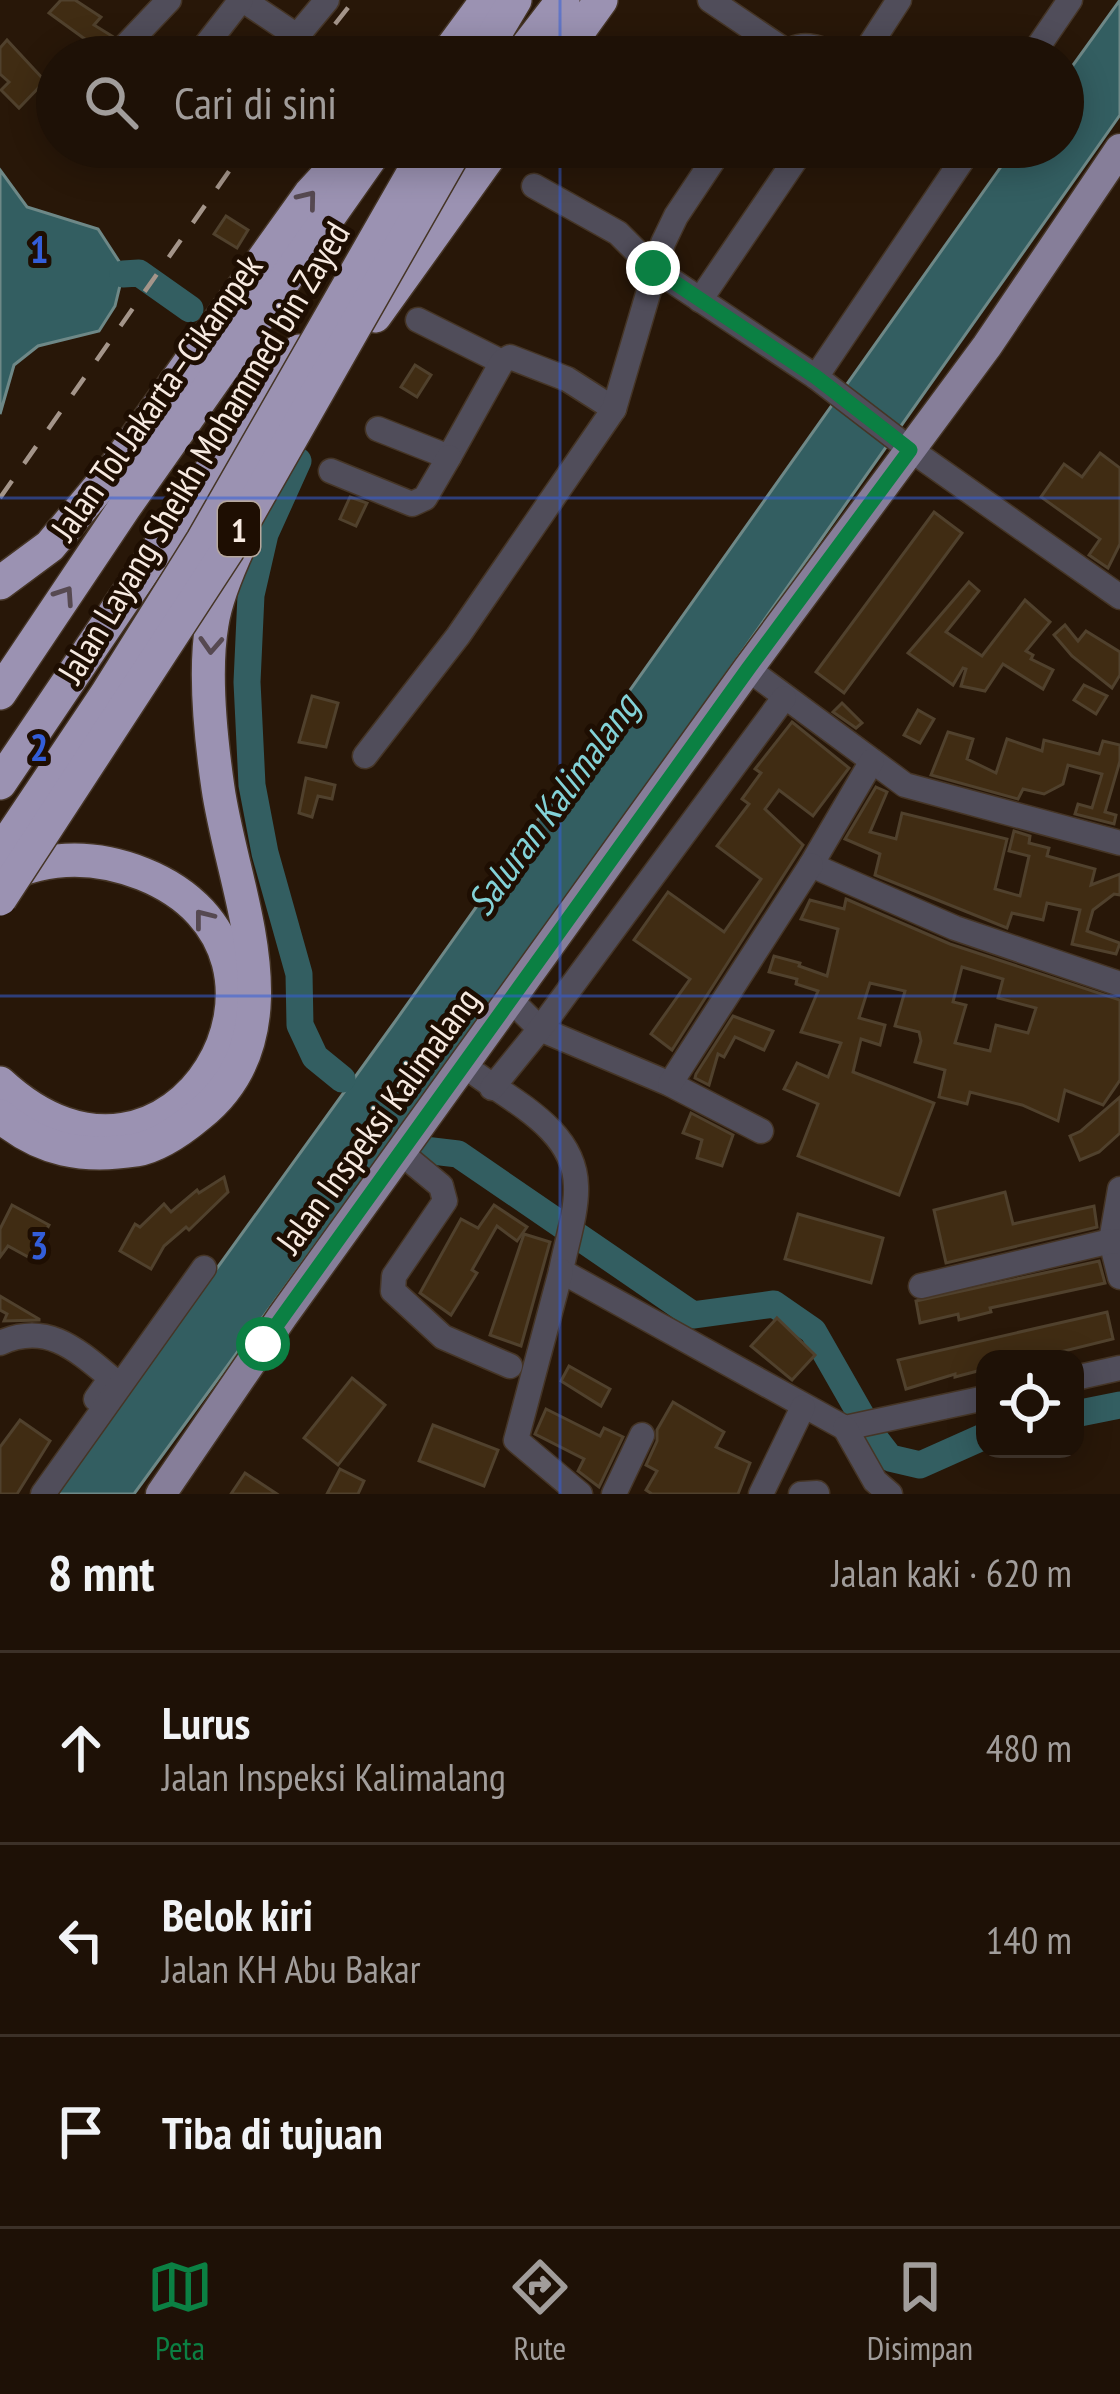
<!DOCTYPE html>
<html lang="id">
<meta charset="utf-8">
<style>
:root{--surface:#1e1106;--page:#2b1f14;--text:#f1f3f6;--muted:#a19d9b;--line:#3c3128;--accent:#0b8043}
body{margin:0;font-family:"PT Sans Narrow",sans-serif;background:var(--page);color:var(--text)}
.controls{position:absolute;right:36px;bottom:36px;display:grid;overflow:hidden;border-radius:24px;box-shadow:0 6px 30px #0003}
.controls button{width:108px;height:108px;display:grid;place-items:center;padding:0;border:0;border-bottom:3px solid var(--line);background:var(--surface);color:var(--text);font:60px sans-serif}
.stop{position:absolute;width:36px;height:36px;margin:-27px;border:9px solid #0b8043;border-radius:50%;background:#fff}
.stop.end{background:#0b8043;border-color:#fff;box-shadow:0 3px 12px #0008}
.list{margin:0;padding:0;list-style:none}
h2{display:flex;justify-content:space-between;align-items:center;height:156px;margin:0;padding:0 48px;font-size:51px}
h2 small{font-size:39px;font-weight:400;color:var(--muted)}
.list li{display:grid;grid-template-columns:78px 1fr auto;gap:36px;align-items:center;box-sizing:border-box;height:192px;padding:0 48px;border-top:3px solid var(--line)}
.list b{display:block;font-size:45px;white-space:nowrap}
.list p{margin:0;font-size:39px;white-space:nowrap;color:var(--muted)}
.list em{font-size:39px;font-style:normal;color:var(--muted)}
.icon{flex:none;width:66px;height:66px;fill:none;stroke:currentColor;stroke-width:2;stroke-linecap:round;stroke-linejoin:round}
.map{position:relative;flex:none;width:1120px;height:1494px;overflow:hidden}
.search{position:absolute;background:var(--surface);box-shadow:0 6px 30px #0003;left:36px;right:36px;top:36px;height:132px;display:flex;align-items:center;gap:30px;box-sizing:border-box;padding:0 42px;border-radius:66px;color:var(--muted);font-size:45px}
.sheet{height:732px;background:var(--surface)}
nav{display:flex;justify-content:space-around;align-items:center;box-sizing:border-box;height:168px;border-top:3px solid var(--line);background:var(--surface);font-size:33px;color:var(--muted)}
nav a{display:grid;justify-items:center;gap:6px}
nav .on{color:var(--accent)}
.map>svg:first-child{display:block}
.water{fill:#335e61;stroke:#6e8887;stroke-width:3}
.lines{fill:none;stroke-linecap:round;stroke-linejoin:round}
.river{stroke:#335e61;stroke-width:27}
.building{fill:#402c13;stroke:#50412d;stroke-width:3;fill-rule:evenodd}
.minor-casing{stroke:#453526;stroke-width:27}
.major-casing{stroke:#453526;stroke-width:33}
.highway-casing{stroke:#453526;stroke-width:36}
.minor{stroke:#504d5a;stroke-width:24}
.major{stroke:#867e99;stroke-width:30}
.highway{stroke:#9b92b2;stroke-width:33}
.rail{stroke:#a4958a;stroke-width:4.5;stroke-dasharray:21 21;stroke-linecap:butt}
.highway-bridge-casing{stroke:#453526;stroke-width:36;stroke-linecap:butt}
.highway-bridge{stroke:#9b92b2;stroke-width:33}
.oneway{stroke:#564951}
.route{stroke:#0b8043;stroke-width:15}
.grid{fill:none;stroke:#335ed9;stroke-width:3;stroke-opacity:0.55}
.labels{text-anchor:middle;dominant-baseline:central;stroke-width:10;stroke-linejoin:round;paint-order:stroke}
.shield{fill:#1e0e02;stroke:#b6a89e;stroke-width:3}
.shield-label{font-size:33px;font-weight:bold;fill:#f7eae1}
.street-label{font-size:36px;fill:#f7eae1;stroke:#1e0e02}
.water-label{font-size:39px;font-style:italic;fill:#83d2d7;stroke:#1e0e02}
.grid-label{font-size:39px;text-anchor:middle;font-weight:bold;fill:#335ed9;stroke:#1e0e02;stroke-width:10;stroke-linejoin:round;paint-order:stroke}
</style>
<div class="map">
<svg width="1120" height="1494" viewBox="0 0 1120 1494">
<rect width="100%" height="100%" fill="#281708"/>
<!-- water -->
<g class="water">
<path d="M1120,0V115L567,900L134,1494H54L394,1023L1015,147H1063V79Z"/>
<path d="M0,170L27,207L98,229L124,269L115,306L99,331L38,346L14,365L0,414Z"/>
</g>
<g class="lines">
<!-- river -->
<g class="river">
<path d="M123,274L139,273L190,309"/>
<path d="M298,461L265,534L251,595L247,682L252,785L265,853L299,974L300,1025L315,1057L342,1079"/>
<path d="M424,1150L458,1154L693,1315L774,1304L813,1331L873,1436L890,1458L920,1465L985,1436"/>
<path d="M1075,1414L1120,1405"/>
</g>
</g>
<!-- building -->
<g class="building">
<path d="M61,0H75L101,17L94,25L112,36L100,50L49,13Z"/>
<path d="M7,40L45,81L19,108L1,90L9,82L0,74V48Z"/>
<path d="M226,216L248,230L237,248L214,234Z"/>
<path d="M415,365L431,375L417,397L401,387Z"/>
<path d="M1100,453L1120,468V544L1108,568L1089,555L1100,539L1041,497L1064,464L1082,477Z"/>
<path d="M350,497L367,503L356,526L340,519Z"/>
<path d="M934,512L962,533L844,693L816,672Z"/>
<path d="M969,582L979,591L946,632L982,656L1025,600L1050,622L1026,651L1033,655L1031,659L1053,670L1043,689L1003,664L985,691L961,686L966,669L963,668L953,685L908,653Z"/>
<path d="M1065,625L1078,641L1086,631L1120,652V675L1112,688L1072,656L1054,635Z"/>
<path d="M1084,685L1107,696L1096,714L1074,700Z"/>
<path d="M312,696L338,703L326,747L299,742Z"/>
<path d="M842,703L862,723L856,728L833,712Z"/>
<path d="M918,710L934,719L920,743L904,735Z"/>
<path d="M792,722L849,768L813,816L779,790L765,809L803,845L672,1050L651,1034L690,979L634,940L668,892L724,932L761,879L717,846L749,804L742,799L761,773L755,769Z"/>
<path d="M948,732L973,739L967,759L996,773L1007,739L1042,751L1044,740L1099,754L1103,741L1120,745V761L1105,812L1116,815L1114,824L1075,814L1078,804L1092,808L1102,774L1068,765L1063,784L1044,794L1023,789L1018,799L931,775Z"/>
<path d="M306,778L335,785L332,799L318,796L312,817L299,813Z"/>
<path d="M876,787L887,792L870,832L896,839L902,813L1007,839L995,889L1020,896L1029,856L1009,851L1014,831L1030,836L1029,843L1049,848L1047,856L1095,869L1091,885L1120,874V895L1114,894L1093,910L1087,931L1120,943L1116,954L1072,944L1080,910L1047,903L1043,920L1012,913L1007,928L875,875L880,854L845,839Z"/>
<path d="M846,899L950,944L1120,1000V1080L1103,1105L1065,1090L1058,1121L1022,1105L970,1092L967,1104L939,1097L945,1070L915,1062L921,1041L919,1032L895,1026L905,991L870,983L859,1018L885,1025L880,1045L861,1039L853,1072L934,1103L899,1195L798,1156L818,1104L784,1089L797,1063L828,1077L841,1043L801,1032L818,991L796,984L797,979L769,972L774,956L800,963L799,966L827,976L838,929L801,919L810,900L844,909ZM962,967L1003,979L998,998L1036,1008L1028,1033L996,1025L990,1051L955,1043L966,1005L953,1002Z"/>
<path d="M733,1016L773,1031L764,1050L735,1037L724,1057L718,1054L709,1085L695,1078L696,1074Z"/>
<path d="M1120,1097V1133L1099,1152L1080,1160L1070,1136L1081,1131Z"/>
<path d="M691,1113L733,1135L722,1166L697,1158L702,1140L683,1133Z"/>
<path d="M224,1177L228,1192L189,1230L186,1227L164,1246L151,1269L120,1251L135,1224L140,1227L164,1204L171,1212L197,1190L199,1193Z"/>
<path d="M1005,1192L1013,1224L1094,1206L1097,1227L946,1263L934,1210Z"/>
<path d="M12,1205L49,1225L30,1258L8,1246L0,1257V1229Z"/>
<path d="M494,1205L527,1227L517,1241L497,1226L472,1270L477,1273L451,1315L420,1293L461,1219L478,1228Z"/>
<path d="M798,1214L883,1238L871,1283L785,1259Z"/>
<path d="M524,1234L550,1242L521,1346L490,1335Z"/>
<path d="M1099,1261L1105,1283L990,1308L991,1312L959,1320L958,1314L920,1323L916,1301Z"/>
<path d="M0,1296L39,1319V1320L4,1321L7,1314L0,1310Z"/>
<path d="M1107,1312L1113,1339L1032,1359H985V1369L955,1377V1374L906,1389L898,1360Z"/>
<path d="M777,1318L815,1355L792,1380L751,1346Z"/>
<path d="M569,1366L610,1389L601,1406L561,1381Z"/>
<path d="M352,1378L385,1405L338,1465L304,1438Z"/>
<path d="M673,1402L724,1432L716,1447L750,1463L738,1494H652L646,1490L657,1471L646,1465L657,1441V1430Z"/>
<path d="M546,1409L600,1436L604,1428L623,1437L599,1487L578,1471L584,1459L535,1434Z"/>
<path d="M20,1420L50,1441L17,1494H0V1447Z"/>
<path d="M433,1425L498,1450L484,1486L419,1461Z"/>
<path d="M340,1469L364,1481L358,1494H327Z"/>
<path d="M245,1473L277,1494H231Z"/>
</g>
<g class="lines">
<defs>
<g id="minor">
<path d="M243,0L297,36L327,0"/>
<path d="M710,0L787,52"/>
<path d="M206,45L241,0"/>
<path d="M115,57L169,0"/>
<path d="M783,57C798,39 820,47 839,57"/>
<path d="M862,57L899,0"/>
<path d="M1031,57L1070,0"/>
<path d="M109,152L112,147"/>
<path d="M534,186L618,233L653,268L816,377L911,450L1120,597"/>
<path d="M700,300L804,147"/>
<path d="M418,320L502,362"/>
<path d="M816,377L971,147"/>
<path d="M378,429L449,457L502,362L510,357L567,379L614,409"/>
<path d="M331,471L412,504L425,498L449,457"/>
<path d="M748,669L905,785L1120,843"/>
<path d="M365,756L458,636L614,409L663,243L676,216L722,147"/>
<path d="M872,761L811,865L955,928L1120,984"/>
<path d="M512,1001L540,1029L670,1084L761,1131"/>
<path d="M464,1065C504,1098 575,1126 576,1186C577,1213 566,1244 561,1271L845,1428L985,1398"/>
<path d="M670,1084L811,865"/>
<path d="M492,1088L540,1029L784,698"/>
<path d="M400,1152L441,1186L445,1201L394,1276L393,1291L443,1337L510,1366"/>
<path d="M1120,1189L1111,1241L1120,1277"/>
<path d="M561,1271L516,1440L580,1494"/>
<path d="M921,1286L1111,1241L1120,1242"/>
<path d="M0,1343C46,1322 75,1348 111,1378L96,1399"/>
<path d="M1075,1378L1120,1368"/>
<path d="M845,1428L875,1481L890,1494"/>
<path d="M43,1494L204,1268"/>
<path d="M614,1494L642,1435"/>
<path d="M761,1494L803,1407"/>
<path d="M801,1494L817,1493"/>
</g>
<path id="major" d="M161,1494L282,1317L748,669L987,346L1120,149"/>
<g id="highway">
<path d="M445,57L487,0"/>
<path d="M481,57L515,0"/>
<path d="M519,57L563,0"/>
<path d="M560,57L601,0"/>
<path d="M375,316L496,147"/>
<path d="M0,583L50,546L111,473L310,194L335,167L369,147"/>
<path d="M0,693L124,508L378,147"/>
<path d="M0,783L222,454L299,351"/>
<path d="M0,1083C174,1244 340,953 143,874C95,855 47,855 1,878"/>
<path d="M0,1116C42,1151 83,1158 136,1150C159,1146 181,1130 199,1115C302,1033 233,893 218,788C211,740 204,671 212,624C216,598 228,570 239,546"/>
</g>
</defs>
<!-- minor casing -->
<use href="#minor" class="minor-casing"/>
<!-- major casing -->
<use href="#major" class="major-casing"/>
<!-- highway casing -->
<use href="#highway" class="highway-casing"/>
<!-- minor -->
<use href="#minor" class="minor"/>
<!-- major -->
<use href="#major" class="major"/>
<!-- highway -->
<use href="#highway" class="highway"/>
<!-- rail -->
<g class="rail">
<path d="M309,57L354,0"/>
<path d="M0,498L246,147"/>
</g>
<defs>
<g id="highway-bridge">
<path d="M0,853L106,695L203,540L428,147"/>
<path d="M0,899L227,551L457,147"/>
</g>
</defs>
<!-- highway-bridge casing -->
<use href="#highway-bridge" class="highway-bridge-casing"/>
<!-- highway-bridge -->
<use href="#highway-bridge" class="highway-bridge"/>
</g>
<!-- one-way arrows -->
<defs><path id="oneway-chevron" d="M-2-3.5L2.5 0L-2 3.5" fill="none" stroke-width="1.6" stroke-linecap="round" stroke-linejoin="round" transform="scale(3)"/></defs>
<g class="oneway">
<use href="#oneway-chevron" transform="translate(308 199) rotate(-51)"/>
<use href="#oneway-chevron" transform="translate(65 595) rotate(-56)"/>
<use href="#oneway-chevron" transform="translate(211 645) rotate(93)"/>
<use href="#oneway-chevron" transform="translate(203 918) rotate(-128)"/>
</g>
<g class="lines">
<!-- route -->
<path class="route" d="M263,1344L748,669L910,450L816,377L653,268"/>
</g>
<!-- grid -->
<path class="grid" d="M560,0V57M560,147V1494M0,498H1120M0,996H1120"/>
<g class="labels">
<!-- shield labels -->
<rect class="shield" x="218" y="502" width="42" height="54" rx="9"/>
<g class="shield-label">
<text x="239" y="529">1</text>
</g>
<!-- street labels -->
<g class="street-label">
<text transform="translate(156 397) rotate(-55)">Jalan Tol Jakarta–Cikampek</text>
<text transform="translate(203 452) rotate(-59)">Jalan Layang Sheikh Mohammed bin Zayed</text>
<text transform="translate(377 1120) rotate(-54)">Jalan Inspeksi Kalimalang</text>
</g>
<!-- water labels -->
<g class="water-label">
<text transform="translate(552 804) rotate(-54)">Saluran Kalimalang</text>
</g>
</g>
<g class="grid-label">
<text x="39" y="263">1</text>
<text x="39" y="761">2</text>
<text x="39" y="1259">3</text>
</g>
</svg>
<div class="controls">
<button><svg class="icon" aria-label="locate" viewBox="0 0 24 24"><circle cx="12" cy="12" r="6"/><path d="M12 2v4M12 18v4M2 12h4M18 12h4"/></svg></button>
</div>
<div class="stop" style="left:263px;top:1344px"></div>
<div class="stop end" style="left:653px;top:268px"></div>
<div class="search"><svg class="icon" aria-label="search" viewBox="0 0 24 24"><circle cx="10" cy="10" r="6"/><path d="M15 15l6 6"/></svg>Cari di sini</div>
</div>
<section class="sheet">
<h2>8 mnt<small>Jalan kaki · 620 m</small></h2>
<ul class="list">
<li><svg class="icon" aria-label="ahead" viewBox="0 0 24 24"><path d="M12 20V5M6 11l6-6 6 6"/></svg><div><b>Lurus</b><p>Jalan Inspeksi Kalimalang</p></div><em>480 m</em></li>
<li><svg class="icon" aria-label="left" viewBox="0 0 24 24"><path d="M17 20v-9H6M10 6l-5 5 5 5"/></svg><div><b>Belok kiri</b><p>Jalan KH Abu Bakar</p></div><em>140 m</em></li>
<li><svg class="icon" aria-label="arrive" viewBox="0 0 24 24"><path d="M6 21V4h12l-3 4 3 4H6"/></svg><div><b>Tiba di tujuan</b></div></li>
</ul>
</section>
<nav>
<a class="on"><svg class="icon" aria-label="map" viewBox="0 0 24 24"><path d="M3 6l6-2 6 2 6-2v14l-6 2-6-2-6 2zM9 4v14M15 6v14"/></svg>Peta</a>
<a><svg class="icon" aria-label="directions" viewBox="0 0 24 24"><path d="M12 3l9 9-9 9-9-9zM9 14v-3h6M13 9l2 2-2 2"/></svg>Rute</a>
<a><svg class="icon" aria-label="saved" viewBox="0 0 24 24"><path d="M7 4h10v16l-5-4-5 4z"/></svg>Disimpan</a>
</nav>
